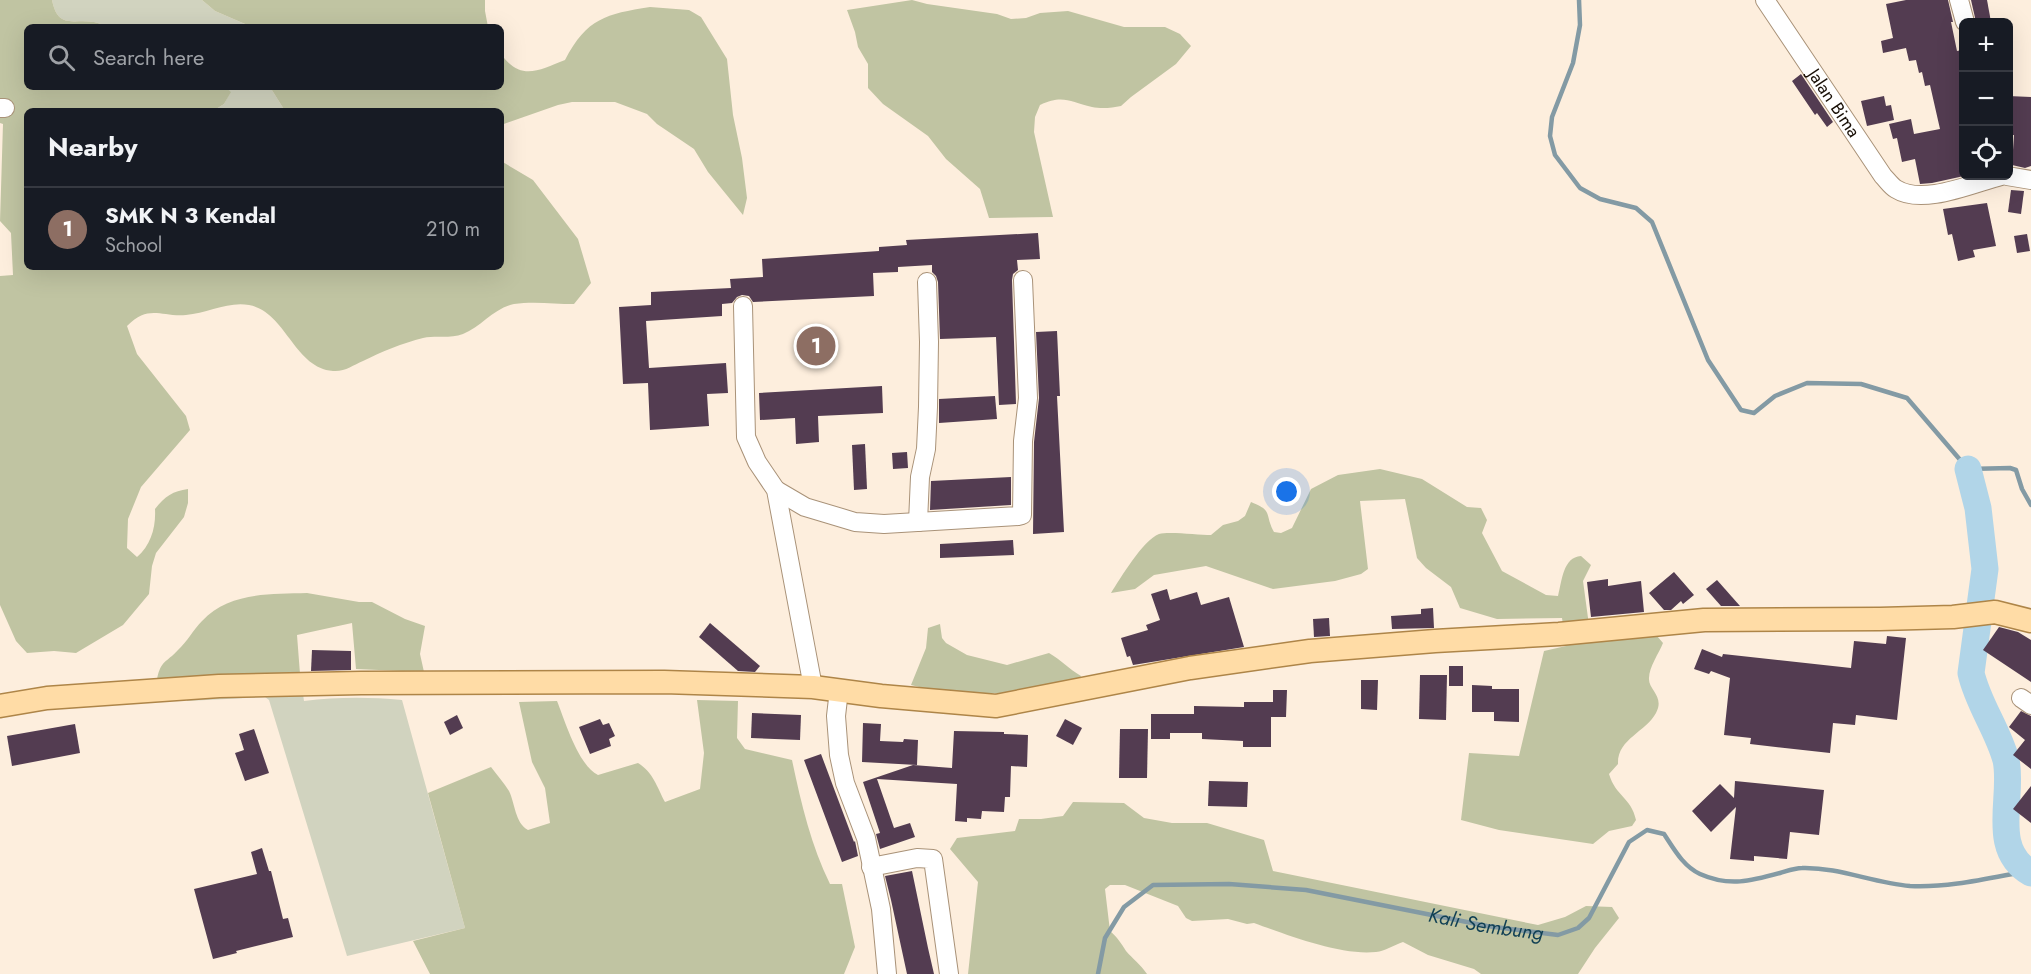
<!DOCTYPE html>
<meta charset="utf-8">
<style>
:root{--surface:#171b24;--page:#20242c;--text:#f1f3f6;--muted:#9ea1a6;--line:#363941;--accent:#036e9a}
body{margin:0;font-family:Jost,sans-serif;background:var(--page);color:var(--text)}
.controls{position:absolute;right:18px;top:18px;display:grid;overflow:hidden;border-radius:9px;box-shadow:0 6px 24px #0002}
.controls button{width:54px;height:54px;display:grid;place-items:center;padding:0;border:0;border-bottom:2px solid var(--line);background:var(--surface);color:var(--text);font:30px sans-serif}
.you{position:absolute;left:1287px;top:492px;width:21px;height:21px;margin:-15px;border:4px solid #fff;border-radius:50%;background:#1a73e8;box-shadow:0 0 0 9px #1a73e833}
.badge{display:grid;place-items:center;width:39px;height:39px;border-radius:50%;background:var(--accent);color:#fff;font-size:20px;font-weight:700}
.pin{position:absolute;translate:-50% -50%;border:3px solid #fff;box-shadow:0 2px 6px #0006}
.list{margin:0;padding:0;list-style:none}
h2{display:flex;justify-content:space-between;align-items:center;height:78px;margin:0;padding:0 24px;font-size:26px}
h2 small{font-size:20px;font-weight:400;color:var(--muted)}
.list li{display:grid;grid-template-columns:39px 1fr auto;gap:18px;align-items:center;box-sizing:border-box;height:84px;padding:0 24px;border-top:2px solid var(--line)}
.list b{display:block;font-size:22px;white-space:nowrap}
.list p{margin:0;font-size:20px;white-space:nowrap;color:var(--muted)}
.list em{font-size:20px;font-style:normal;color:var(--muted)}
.icon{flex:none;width:33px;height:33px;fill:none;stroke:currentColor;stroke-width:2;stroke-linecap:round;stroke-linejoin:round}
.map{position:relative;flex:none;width:2031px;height:974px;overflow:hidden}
.search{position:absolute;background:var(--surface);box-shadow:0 6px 24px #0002;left:24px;top:24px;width:480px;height:66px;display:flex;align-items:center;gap:15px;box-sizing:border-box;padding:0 21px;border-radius:9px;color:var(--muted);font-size:22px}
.panel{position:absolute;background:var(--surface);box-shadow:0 6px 24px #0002;left:24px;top:108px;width:480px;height:162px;border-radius:9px}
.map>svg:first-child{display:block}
.green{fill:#d1d3bf}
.forest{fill:#c0c4a2}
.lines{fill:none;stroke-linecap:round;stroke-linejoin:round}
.stream{stroke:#839aa4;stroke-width:4.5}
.river{stroke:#b1d5e8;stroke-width:27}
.building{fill:#533c51}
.minor-casing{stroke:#a99278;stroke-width:20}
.major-casing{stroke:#ae8548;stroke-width:25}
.minor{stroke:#fff;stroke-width:18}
.major{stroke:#ffdca6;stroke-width:22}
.labels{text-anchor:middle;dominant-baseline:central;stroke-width:6;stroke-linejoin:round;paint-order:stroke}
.street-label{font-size:18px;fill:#180f06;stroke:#fdfdfd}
.water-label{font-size:20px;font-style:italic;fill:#0f3f53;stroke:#fdfdfd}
</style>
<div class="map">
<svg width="2031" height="974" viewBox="0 0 2031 974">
<rect width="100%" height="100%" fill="#fdeedd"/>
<!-- green -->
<g class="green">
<path d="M52,0H202L215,11L252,27H109C104,25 99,23 94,22C72,19 58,29 52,0Z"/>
<path d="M225,87H270L285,111H213L224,104L230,93Z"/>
<path d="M300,674L304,701C337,697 369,697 402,700L465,928L347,956L269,700L265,697L187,701V680Z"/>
</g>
<!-- forest -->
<g class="forest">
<path d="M0,0H52C58,29 72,19 94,22C99,23 104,25 109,27H27V87H225L231,92L224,104L213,111H27V267H501V161L533,180L578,239L591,283L574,304C555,304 533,301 514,304C494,308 481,327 463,334C450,339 436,335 423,338C403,343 381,352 363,361C353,365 345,372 333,371C294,368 286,312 249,305C229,301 207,313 186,315C160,317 149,304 127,326L137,354L186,416L190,430L141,487L128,519L127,548L137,557C151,545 156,527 155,509C165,496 173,491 188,489V503L184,517L156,553L152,566L149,594L123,625L76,653L54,651L27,653L16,641L0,605V276L13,275L11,233L0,221L3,124L0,123Z"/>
<path d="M202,0H485V11L488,27H252L215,11Z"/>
<path d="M912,0L927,4L997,14L1011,19L1026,18L1040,13L1068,11L1124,27H1165L1180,34L1191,46L1176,64L1131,97L1121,106C1112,108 1101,109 1092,107C1070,102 1063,94 1040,105L1035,117L1034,132L1053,217L989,218L980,189L946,159L928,136L883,104L868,88V64L858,47L855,32L847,10Z"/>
<path d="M650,7L689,10L701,17L727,59L733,115L742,158L747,198L743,215L708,172L694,149L657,124L647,114L615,102H572L558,105L501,125V111H285L270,87H501V54C521,82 539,70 565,60C587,18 606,14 650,7Z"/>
<path d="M1380,469L1422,479L1467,507L1481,508L1487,520L1482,533L1502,571L1546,595L1558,596C1562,581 1563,557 1581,556L1591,565L1583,581L1591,640L1650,635L1657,636L1663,643C1659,653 1649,667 1649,678C1648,690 1665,696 1656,713C1646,732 1617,739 1618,764L1609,774C1616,797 1631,797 1636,820L1632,826L1609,831L1593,844L1499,830L1461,820L1469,753L1519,756L1544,651L1566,646L1562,618L1497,619L1460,608L1451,587L1426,568L1417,558L1405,499L1360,501L1368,569L1361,574L1335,581L1273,589L1206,566L1154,575L1135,589L1111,593C1120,579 1143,540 1159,534C1168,531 1199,535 1211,535L1223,525L1238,521L1245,516L1251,502C1274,511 1264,514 1274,532L1281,533L1292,528L1311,489L1338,475Z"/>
<path d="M307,593L359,602H372L405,619L425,626L420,654L424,672L356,669L352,623L297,635L300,674L157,679C161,660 166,663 178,650C187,642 193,630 202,621C229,592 270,594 307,593Z"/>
<path d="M940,624L942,638L946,643L967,655L1007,665L1049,653C1061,660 1069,669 1081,676L1077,687L1009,693L948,694L911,685L926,648L928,628Z"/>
<path d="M697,700L738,701L737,738L745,749L792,760C801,803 811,845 830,884H842L855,947L844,974H430L413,941L465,928L428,793L491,767C497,775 504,783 509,791C515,803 515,823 528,830L550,823L545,788L532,762L519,702L557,701C565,721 578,765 598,775L638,763C653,772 657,787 665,802L700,789L704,753Z"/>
<path d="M1073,802L1124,803L1144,818L1172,823H1207L1264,840L1273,871L1538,925L1565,917L1586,906L1612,907L1619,918L1595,948L1578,974H1481L1474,969L1428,955L1403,942C1394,945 1385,951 1376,952C1341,956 1287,935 1254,923L1247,924L1228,919L1192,921L1186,918L1178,906L1125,885H1110L1105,889L1110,931C1117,937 1121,943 1126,951C1133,959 1140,964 1147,974H968L978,882L950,849L957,838L1015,831L1019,819H1041L1063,816Z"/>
</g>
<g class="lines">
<!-- stream -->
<g class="stream">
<path d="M1579,0L1580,25L1573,63L1552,117L1550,136L1555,155L1580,188L1600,199L1636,208L1652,222L1708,360L1741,410L1754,413L1775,396L1807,383L1861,384L1907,398L1968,469L2010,468L2016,470L2022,489L2031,505"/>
<path id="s1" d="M1098,974L1105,938L1124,907L1153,885L1229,884L1306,890L1487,926L1558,935L1578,928L1589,918L1629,842L1647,830L1664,834C1674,849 1683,866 1700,874C1729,887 1751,881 1780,873C1787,871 1795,868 1802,868C1839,867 1873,883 1910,886C1949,888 1989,878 2028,871"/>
</g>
<!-- river -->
<path class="river" d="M1968,469L1978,508L1985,569L1971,673C1978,704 1998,730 2006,760C2014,797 1989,849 2031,873"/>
</g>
<!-- building -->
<g class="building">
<path d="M1906,0H1948L1953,22H1951L1957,51L1962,50L1964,58V176L1932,183L1920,184L1915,159L1902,162L1897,138L1893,139L1889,124L1911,119L1914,134L1940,129L1930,85L1925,86L1922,72L1919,73L1916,60L1909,61L1906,48L1883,53L1881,41L1893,38L1886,4Z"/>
<path d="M1971,0H1987L1991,22H1976Z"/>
<path d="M1801,74L1833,122L1827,127L1817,113L1815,115L1792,81Z"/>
<path d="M1884,96L1886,106L1891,105L1894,120L1867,126L1861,101Z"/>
<path d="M2008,96L2031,97V166L2025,168L2012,165L2014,135L2008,136Z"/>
<path d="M2011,190L2024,191L2021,214L2008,212Z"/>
<path d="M1987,203L1996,246L1973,250L1975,257L1958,261L1952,234L1948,235L1943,209Z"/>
<path d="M1038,233L1040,259L1017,260L1018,270L1013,274L1012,280L1016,404L999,405L996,337L940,339L938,282L936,276L932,272V265L898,267V272L873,273L874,296L753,302L749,296L742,295L737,297L732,303L722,304V316L646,321L649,368L726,363L728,393L707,394L709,426L650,430L648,383L623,384L619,307L651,305V292L731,288L730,279L763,277L762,259L879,251V247L907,245L906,240Z"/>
<path d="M2027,234L2030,251L2017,253L2014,236Z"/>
<path d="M1057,331L1060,396H1057L1064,532L1033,534L1034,442L1039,398L1036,332Z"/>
<path d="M882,386L883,413L818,416L819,442L796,444L795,418L760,420L759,393Z"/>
<path d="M995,396L997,419L939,423V399Z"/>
<path d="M865,444L867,489L854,490L852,445Z"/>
<path d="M907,452L908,468L893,469L892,453Z"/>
<path d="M1011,477V505L930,510L931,481Z"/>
<path d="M1013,540L1014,555L940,558V544Z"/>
<path d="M1674,572L1694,595L1683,604L1681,601L1671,610H1664L1649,593Z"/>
<path d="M1608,579V586L1641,581L1644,612L1591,617L1587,582Z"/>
<path d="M1717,580L1740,606H1721L1706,589Z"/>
<path d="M1167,589L1170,600L1197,592L1201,605L1229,597L1244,647L1133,665L1130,656L1127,657L1121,638L1148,630L1146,625L1160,620L1151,594Z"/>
<path d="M1433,608L1434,628L1392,629L1391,616L1421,614V609Z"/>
<path d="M1329,618L1330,636L1314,637L1313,619Z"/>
<path d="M710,623L760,666L755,672L738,671L699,637Z"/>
<path d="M1999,627L2018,632L2031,640V682L1983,650Z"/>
<path d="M1887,636L1906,638L1897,720L1856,715L1855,725L1833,723L1830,753L1750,744L1751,738L1724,735L1730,678L1711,671L1709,674L1694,669L1702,649L1722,657L1723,654L1851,668L1854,641L1886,644Z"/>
<path d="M312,650L351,651V670L311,671Z"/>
<rect x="1449" y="666" width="14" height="20"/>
<path d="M1420,675H1447L1446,720L1419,719Z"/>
<path d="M1361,680H1378L1377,710L1361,709Z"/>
<path d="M1472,685L1492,686V689H1519V722L1494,721V712H1472Z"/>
<path d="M1273,690H1287L1286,717H1271V747H1243V741L1202,739V733H1170V739H1151V714H1194V706L1244,707V702H1273Z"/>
<path d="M2021,711L2031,716V769L2013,755L2025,740L2009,727Z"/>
<path d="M752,713L801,715L800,740L751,738Z"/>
<path d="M457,715L463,728L450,735L444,722Z"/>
<path d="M600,719L603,725L609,723L615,736L609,739L611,746L590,754L579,727Z"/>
<path d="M1065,719L1082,728L1073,745L1056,736Z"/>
<path d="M863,723L881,724L880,741L903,742L904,739L918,740L917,765L862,762Z"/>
<path d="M75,724L80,753L12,766L7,736Z"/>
<path d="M254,729L269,773L245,781L235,753L244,750L239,734Z"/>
<path d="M1120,729H1148L1147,778H1119Z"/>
<path d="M954,731L1004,732V734L1028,735L1027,767L1011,766L1010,797H1005L1004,812L982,811L981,819L967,818V822L955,821L957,784L877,779L894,828L910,823L915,837L880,849L876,834L880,833L863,782L913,765L952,768Z"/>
<path d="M821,754L854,842L855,841L858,856L842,862L804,760Z"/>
<path d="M1209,781L1248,782L1247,807L1208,806Z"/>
<path d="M1735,781L1824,790L1819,835L1790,832L1787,859L1754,856V861L1730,859L1736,807L1711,832L1692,811L1720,784L1734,798Z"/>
<path d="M2031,786V823L2013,809Z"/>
<path d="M262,848L269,871H271L283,919L288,918L293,937L236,951L237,953L213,959L194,889L257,874L251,852Z"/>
<path d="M912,871L928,948L934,974H907L891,900L885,876Z"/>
</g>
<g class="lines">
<defs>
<g id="minor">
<path id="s2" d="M1765,0L1883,176C1887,180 1891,186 1896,189C1923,206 1973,183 2001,176"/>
<path d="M1959,0L1965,22"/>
<path d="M0,108H5"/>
<path d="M2007,176L2031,180"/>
<path d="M743,306L746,437L757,462L776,490L813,687"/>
<path d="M776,490L805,507L855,522L884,524L1018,516L1022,515L1023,441L1028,398L1023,280"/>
<path d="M918,522L920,477L926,449L928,407L929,342L927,282"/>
<path d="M839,690L836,716L839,755L845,783L866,838L881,909L887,974"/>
<path d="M2021,698L2031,705"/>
<path d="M871,867L917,858L933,859L949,974"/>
</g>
<path id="major" d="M0,706L47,698L219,686L361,683L664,682L813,687L881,696L996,706L1190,668L1310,651L1435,641L1559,634L1704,620L1880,619L1953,617L1995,612L2031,621"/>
</defs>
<!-- minor casing -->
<use href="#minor" class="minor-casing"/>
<!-- major casing -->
<use href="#major" class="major-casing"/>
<!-- minor -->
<use href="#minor" class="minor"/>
<!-- major -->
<use href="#major" class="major"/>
</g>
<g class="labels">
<!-- street labels -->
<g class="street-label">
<text stroke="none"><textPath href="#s2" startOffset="124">Jalan Bima</textPath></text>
</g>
<!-- water labels -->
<g class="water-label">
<text stroke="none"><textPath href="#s1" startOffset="446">Kali Sembung</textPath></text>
</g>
</g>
</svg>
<div class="controls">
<button>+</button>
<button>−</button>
<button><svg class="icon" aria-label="locate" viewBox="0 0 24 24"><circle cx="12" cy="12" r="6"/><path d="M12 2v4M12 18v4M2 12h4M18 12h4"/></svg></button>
</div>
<div class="you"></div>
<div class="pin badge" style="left:816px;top:346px;background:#8d6e63">1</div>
<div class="search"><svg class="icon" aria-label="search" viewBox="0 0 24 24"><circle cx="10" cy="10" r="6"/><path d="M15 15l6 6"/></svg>Search here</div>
<section class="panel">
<h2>Nearby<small></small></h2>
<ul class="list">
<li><span class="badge" style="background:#8d6e63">1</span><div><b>SMK N 3 Kendal</b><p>School</p></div><em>210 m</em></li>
</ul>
</section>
</div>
